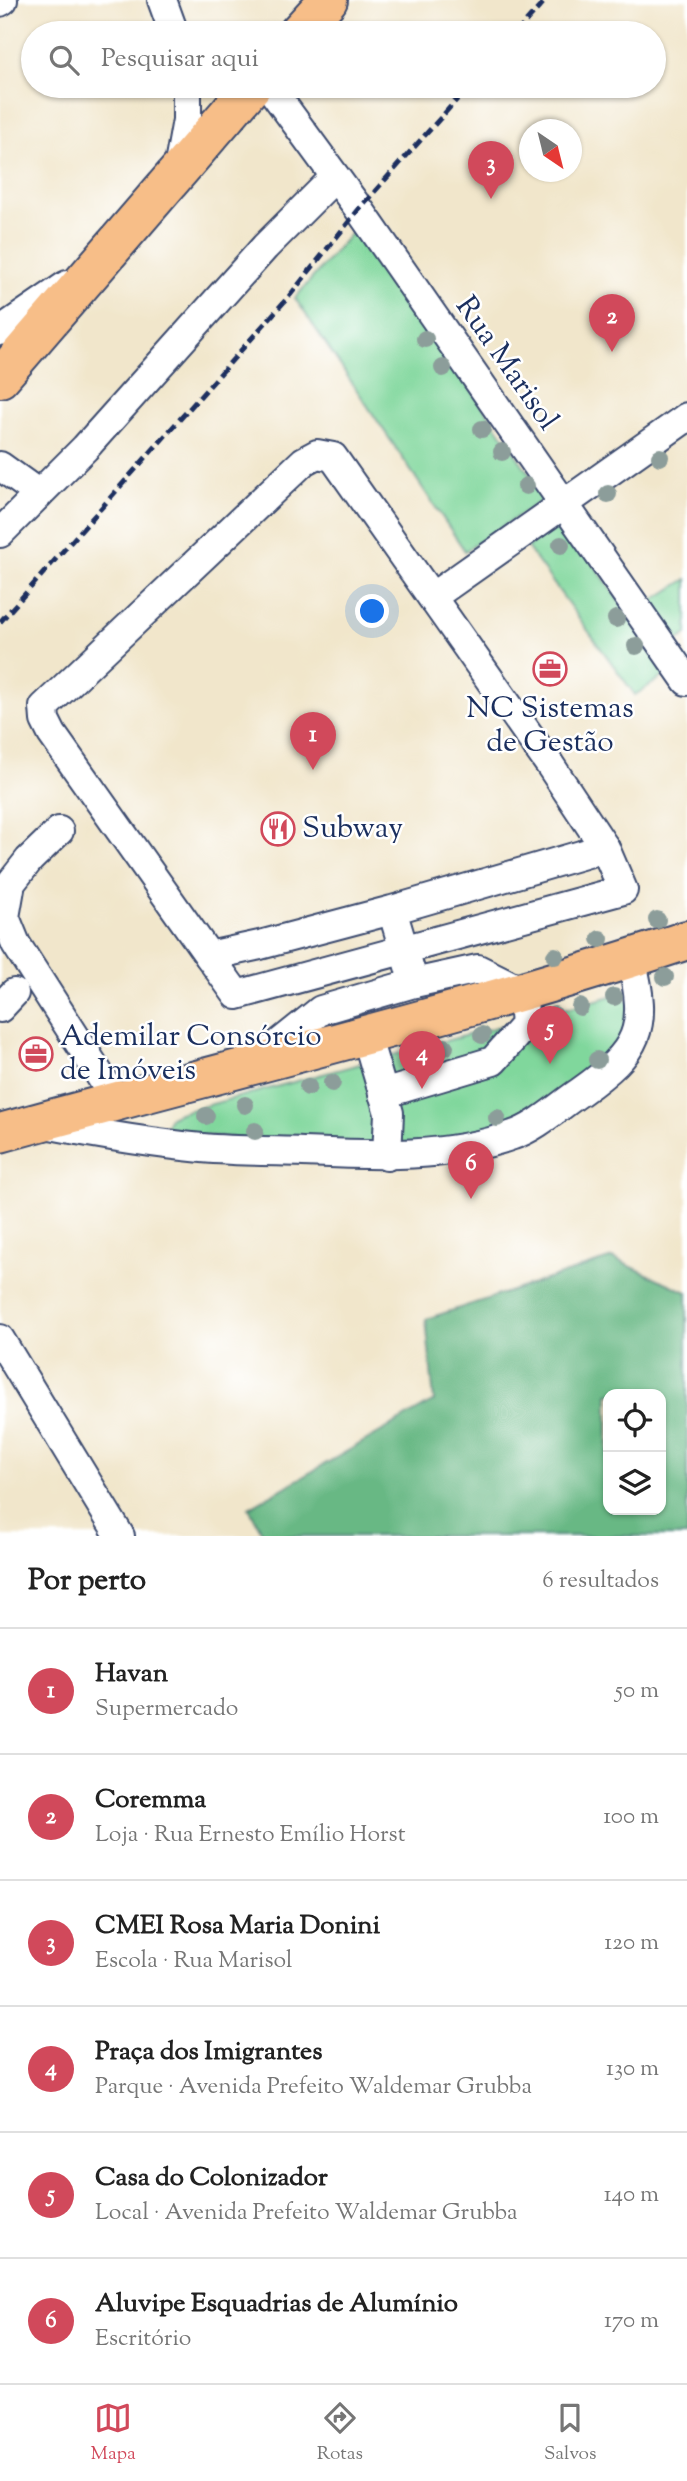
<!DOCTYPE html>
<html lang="pt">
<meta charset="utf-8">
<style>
:root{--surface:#fff;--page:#f2f2f2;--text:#222;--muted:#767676;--line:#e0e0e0;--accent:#d1495b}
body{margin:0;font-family:"Sorts Mill Goudy",serif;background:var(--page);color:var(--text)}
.controls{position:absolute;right:21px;bottom:21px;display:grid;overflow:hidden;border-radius:14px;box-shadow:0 2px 5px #0004}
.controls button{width:63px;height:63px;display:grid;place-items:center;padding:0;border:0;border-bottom:2px solid var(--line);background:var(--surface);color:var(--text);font:35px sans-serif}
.compass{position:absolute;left:519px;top:119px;width:63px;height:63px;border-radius:50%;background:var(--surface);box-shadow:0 2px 5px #0004;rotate:145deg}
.you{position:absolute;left:373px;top:612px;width:24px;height:24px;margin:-18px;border:5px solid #fff;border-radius:50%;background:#1a73e8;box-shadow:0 0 0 10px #1a73e833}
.badge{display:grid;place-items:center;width:46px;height:46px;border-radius:50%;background:var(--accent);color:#fff;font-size:23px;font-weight:700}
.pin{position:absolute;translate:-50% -58px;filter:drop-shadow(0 2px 4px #0008)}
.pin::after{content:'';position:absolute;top:37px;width:24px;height:21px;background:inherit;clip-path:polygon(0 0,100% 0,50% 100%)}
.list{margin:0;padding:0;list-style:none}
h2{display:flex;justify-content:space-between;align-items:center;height:91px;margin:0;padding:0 28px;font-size:30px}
h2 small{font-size:23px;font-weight:400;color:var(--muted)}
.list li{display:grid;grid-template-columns:46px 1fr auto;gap:21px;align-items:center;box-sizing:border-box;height:126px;padding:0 28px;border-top:2px solid var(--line)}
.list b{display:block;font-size:26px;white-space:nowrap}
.list p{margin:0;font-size:23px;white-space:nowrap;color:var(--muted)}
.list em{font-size:23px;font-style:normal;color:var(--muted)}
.icon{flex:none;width:38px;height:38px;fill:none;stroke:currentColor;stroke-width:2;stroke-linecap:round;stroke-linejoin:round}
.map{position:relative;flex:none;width:687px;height:1536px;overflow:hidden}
.search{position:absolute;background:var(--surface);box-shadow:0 2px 5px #0004;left:21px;right:21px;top:21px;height:77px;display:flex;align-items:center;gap:18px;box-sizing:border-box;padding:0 24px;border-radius:38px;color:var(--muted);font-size:26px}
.sheet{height:847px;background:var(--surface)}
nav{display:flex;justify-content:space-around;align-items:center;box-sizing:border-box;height:98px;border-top:2px solid var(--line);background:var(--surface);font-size:19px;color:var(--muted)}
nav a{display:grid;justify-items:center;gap:4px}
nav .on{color:var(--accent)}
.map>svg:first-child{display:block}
.green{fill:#80d79c;stroke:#4e837d;stroke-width:2}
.forest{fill:#68b884;stroke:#427471;stroke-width:2;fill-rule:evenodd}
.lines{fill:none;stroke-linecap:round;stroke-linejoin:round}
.minor-casing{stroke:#3b4a6e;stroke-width:32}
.highway-casing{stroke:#3b4a6e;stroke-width:42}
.minor{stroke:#fff;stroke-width:28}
.highway{stroke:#f7be88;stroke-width:38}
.rail{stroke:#1b2f5e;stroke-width:5;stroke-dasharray:10 5;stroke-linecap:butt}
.tree{fill:#8c9d9a}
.labels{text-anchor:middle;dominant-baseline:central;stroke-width:5;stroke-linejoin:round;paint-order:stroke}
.street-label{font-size:30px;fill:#1b2f5e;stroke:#fff}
.poi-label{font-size:30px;fill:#1b2f5e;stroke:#fff;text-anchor:start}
</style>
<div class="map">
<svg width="687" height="1536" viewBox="0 0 687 1536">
<rect width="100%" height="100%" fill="#fff"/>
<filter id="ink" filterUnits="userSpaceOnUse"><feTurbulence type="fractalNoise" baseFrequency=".0143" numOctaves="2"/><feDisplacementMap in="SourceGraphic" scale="14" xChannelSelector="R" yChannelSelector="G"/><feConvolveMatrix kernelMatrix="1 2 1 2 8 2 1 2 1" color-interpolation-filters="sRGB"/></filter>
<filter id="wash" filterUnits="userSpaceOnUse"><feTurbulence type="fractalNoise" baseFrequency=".00686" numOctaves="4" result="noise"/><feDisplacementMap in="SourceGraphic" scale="28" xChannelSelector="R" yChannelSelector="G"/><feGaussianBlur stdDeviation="1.57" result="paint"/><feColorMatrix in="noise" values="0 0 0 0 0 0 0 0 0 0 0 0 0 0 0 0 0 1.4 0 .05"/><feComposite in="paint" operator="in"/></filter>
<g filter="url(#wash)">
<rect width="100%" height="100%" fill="#f1e6cb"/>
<!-- green -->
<g class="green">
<path d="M358,225L546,498L465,551L295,298Z"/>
<path d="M564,521L669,673L635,695L527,547Z"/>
<path d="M687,579V634L673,644L647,604Z"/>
<path d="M619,994L630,1003L624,1048L507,1132L365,1150L169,1132L166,1125L170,1117L179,1113Z"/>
</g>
<!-- forest -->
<path class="forest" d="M612,1258L687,1292V1536H264L249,1508L434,1401L426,1319ZM608,1394H661V1510H608Z"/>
</g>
<g filter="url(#ink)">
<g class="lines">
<defs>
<g id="minor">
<path d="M162,0L174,33"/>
<path d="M0,2L3,0"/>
<path d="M269,86L359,209L687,681"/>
<path d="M178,170L187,120V86"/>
<path d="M0,331L67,285"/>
<path d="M0,466L39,494"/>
<path d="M0,533L85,448L265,247L335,177"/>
<path d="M432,597L687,417"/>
<path d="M59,831L29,860L11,883L5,917L16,944L117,1102"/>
<path d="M392,910L260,945L209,956L52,734L45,720L44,707L304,461L317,454L333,457L550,765L605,848L392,910L414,983"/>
<path d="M209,956L237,995L623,890L605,848"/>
<path d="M0,1008L14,993"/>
<path d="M366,1035L389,1113L387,1156"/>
<path d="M260,1059L321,1010L414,983L478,969L522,991L525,1025L493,1061L383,1094"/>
<path d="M45,1124C97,1134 149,1143 202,1148C236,1151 270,1151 303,1152C373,1155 446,1159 513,1135C537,1127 559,1106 580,1092C639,1050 649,1030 631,958"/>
<path d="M0,1339L120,1536"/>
</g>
<g id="highway">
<path d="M298,33L328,0"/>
<path d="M0,378L252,86"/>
<path d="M0,1133C229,1069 461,1015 687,940"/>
</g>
</defs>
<!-- minor casing -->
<use href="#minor" class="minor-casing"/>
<!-- highway casing -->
<use href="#highway" class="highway-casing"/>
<!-- minor -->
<use href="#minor" class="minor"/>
<!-- highway -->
<use href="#highway" class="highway"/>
<!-- rail -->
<g class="rail">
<path d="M516,33L546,0"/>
<path d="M0,622L291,294L359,209L469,86"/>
</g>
</g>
<!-- trees -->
<g class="tree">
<circle cx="425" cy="339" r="9"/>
<circle cx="443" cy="368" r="9"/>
<circle cx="482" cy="429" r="9"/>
<circle cx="502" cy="452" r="9"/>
<circle cx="660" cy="457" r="9"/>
<circle cx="526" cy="486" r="9"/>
<circle cx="608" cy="494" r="9"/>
<circle cx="561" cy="545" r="9"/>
<circle cx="616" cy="619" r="9"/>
<circle cx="636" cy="646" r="9"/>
<circle cx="657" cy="920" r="9"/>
<circle cx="600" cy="939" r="9"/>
<circle cx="555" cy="956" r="9"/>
<circle cx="665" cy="977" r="9"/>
<circle cx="614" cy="997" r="9"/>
<circle cx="580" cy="1007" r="9"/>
<circle cx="554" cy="1015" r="9"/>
<circle cx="482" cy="1035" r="9"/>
<circle cx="445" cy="1047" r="9"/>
<circle cx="407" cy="1058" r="9"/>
<circle cx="597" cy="1060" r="9"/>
<circle cx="332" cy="1083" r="9"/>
<circle cx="308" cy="1087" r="9"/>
<circle cx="245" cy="1105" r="9"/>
<circle cx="206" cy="1116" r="9"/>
<circle cx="497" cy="1118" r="9"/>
<circle cx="255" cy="1131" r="9"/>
</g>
</g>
<!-- icons -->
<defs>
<symbol id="office-ring" viewBox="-11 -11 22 22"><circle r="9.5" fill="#fff" stroke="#d1495b" stroke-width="1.5"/><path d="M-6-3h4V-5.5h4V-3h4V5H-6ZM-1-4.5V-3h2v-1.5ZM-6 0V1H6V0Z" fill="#d1495b"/></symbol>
<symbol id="restaurant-ring" viewBox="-11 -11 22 22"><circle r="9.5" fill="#fff" stroke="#d1495b" stroke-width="1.5"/><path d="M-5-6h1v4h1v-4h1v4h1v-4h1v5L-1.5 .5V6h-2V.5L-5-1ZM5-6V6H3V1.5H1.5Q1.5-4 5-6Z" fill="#d1495b"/></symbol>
</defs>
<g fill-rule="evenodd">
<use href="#office-ring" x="531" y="650" width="38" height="38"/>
<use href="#restaurant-ring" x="259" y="810" width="38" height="38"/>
<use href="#office-ring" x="17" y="1035" width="38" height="38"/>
</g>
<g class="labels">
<!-- street labels -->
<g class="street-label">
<text transform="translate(506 364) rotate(55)">Rua Marisol</text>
</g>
<!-- poi labels -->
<g class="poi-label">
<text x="550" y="709" text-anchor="middle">NC Sistemas<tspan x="550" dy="34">de Gestão</tspan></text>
<text x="302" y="829">Subway</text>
<text x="60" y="1037">Ademilar Consórcio<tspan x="60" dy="34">de Imóveis</tspan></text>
</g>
</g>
</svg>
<div class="controls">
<button><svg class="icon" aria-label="locate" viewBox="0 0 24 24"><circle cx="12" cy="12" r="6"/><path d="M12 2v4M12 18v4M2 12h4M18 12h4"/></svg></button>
<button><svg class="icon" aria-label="layers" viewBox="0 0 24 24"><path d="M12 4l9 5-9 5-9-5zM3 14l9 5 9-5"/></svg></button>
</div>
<svg class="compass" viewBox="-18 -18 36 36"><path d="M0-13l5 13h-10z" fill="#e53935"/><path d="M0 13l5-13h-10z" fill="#767676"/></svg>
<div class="you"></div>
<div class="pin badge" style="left:313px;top:770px">1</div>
<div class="pin badge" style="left:612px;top:352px">2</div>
<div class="pin badge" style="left:491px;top:199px">3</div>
<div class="pin badge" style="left:422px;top:1089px">4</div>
<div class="pin badge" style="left:550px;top:1064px">5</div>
<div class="pin badge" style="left:471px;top:1199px">6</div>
<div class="search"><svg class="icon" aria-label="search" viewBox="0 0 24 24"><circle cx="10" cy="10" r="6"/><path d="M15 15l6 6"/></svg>Pesquisar aqui</div>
</div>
<section class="sheet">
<h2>Por perto<small>6 resultados</small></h2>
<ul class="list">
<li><span class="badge">1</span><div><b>Havan</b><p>Supermercado</p></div><em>50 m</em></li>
<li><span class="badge">2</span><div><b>Coremma</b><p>Loja · Rua Ernesto Emílio Horst</p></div><em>100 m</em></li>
<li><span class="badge">3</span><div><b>CMEI Rosa Maria Donini</b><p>Escola · Rua Marisol</p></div><em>120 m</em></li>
<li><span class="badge">4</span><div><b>Praça dos Imigrantes</b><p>Parque · Avenida Prefeito Waldemar Grubba</p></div><em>130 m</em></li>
<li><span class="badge">5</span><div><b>Casa do Colonizador</b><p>Local · Avenida Prefeito Waldemar Grubba</p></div><em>140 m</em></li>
<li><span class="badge">6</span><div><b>Aluvipe Esquadrias de Alumínio</b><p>Escritório</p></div><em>170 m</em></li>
</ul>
</section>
<nav>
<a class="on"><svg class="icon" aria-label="map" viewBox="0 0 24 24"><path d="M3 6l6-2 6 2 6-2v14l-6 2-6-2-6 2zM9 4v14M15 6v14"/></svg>Mapa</a>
<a><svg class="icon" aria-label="directions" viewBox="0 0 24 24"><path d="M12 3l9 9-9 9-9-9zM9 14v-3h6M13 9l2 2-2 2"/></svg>Rotas</a>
<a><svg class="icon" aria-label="saved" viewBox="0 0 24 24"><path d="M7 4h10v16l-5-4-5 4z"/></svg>Salvos</a>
</nav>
